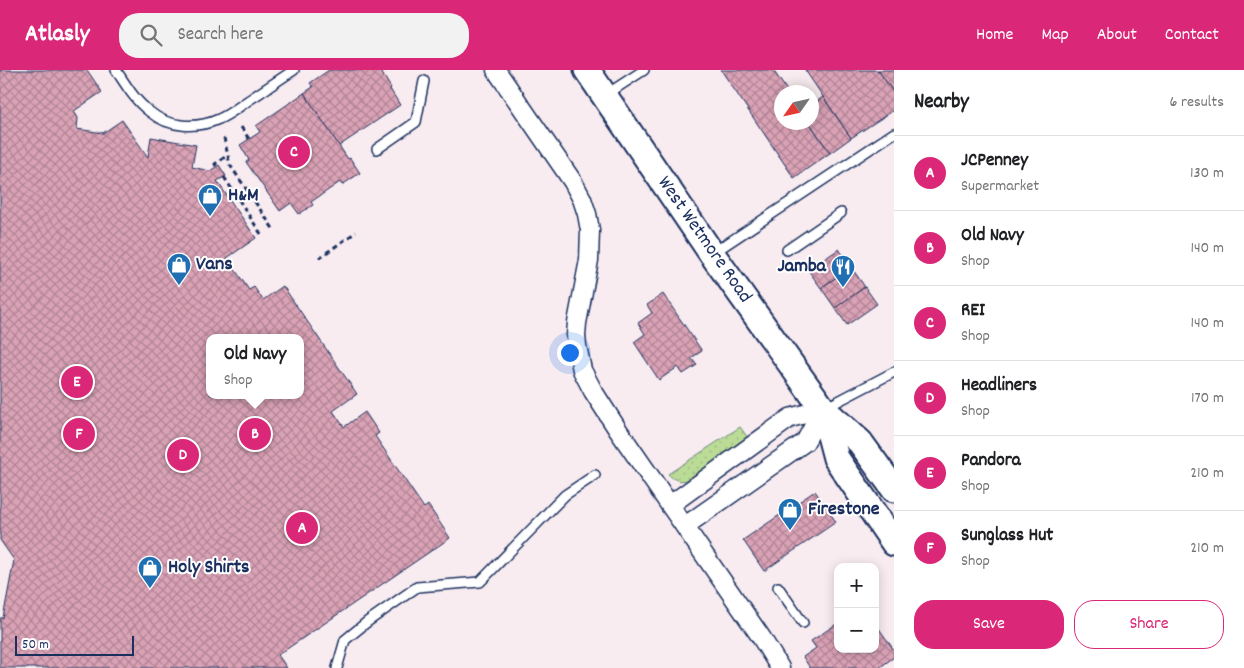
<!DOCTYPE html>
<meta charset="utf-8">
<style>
:root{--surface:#fff;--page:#f2f2f2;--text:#202124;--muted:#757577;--line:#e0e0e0;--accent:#db2777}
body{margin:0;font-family:Dekko,sans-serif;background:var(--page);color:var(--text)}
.controls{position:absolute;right:15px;bottom:15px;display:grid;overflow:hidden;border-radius:10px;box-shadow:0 2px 12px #0003}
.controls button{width:45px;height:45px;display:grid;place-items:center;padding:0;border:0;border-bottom:1px solid var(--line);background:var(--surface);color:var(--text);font:25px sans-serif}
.compass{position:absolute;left:774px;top:15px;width:45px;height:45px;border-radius:50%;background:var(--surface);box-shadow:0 2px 12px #0003;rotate:236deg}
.scale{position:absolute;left:15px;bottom:12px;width:119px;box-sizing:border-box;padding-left:5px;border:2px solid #1b2f5e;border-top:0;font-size:14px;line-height:18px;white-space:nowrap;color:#1b2f5e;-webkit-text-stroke:4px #fff;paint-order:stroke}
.you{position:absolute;left:569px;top:282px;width:18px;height:18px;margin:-12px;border:4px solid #fff;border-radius:50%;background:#1a73e8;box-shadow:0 0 0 8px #1a73e833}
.badge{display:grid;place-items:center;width:32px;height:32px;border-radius:50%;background:var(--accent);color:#fff;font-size:16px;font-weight:700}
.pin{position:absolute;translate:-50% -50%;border:2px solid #fff;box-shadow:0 1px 5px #0006}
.popup{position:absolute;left:206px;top:264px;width:98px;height:65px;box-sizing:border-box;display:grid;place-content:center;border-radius:10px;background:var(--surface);filter:drop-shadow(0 1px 4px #0005);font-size:16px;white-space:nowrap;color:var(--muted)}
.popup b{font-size:19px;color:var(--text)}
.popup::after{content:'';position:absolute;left:50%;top:100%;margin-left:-10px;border:10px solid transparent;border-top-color:var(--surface)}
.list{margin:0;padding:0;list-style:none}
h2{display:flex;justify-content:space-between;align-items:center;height:65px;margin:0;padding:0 20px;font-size:21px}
h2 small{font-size:16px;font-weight:400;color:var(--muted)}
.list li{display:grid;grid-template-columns:32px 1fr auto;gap:15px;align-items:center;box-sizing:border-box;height:75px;padding:0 20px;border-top:1px solid var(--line)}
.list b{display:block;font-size:19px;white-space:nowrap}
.list p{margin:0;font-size:16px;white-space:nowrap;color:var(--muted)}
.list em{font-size:16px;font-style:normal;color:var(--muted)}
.actions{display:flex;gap:10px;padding:15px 20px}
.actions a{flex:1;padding:11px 0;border:1px solid var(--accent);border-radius:20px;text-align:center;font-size:18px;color:var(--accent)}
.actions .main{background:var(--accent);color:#fff}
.icon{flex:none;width:28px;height:28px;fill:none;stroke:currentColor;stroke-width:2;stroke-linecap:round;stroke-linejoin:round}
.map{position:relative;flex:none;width:894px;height:598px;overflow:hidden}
header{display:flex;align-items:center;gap:30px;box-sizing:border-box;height:70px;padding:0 25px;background:var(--accent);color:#fff}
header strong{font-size:24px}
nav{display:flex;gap:28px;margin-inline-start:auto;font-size:18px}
.search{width:350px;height:45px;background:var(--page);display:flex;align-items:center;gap:12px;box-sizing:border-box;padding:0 18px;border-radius:20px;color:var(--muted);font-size:19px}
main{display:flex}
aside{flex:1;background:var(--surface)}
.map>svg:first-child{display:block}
.grass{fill:url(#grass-dots);stroke:#6b867a}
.building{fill:url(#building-cross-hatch);stroke:#1b2f5e;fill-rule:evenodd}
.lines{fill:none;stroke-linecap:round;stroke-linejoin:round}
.lane-casing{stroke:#1b2f5e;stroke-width:12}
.street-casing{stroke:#1b2f5e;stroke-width:21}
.secondary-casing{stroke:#1b2f5e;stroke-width:29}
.path{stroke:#1b2f5e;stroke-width:3;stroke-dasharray:5 4;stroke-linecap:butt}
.lane{stroke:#fff;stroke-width:9}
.street{stroke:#fff;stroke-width:18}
.secondary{stroke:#fff;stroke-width:25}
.labels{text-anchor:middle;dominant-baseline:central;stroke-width:4;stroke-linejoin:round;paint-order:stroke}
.poi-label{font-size:20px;font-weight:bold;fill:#1b2f5e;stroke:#fff;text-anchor:start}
.street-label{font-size:20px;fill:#1b2f5e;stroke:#fff}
</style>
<header>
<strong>Atlasly</strong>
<div class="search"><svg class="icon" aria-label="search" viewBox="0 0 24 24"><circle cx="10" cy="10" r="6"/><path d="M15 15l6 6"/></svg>Search here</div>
<nav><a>Home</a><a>Map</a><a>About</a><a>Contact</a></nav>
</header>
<main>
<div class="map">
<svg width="894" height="598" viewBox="0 0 894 598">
<defs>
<pattern id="grass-dots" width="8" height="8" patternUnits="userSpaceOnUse" patternTransform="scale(1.25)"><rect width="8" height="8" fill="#bbdc96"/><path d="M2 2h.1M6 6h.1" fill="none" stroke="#a0bd84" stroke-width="1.8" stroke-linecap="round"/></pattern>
<pattern id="building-cross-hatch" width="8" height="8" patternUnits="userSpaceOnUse" patternTransform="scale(1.25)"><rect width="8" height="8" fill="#daa2b5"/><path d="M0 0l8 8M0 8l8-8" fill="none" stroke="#b08496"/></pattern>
</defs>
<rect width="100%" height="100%" fill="#f8ecf0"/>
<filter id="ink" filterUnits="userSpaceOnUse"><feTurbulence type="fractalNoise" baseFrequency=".02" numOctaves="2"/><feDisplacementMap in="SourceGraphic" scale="10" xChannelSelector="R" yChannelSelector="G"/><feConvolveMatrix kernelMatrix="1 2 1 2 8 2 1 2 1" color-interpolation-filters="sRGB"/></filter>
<g filter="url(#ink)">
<!-- grass -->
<path class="grass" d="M740,357L748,368L687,410C679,412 674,410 668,404Z"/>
<!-- building -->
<g class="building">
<path d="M0,0H87L102,22L74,41L78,48L77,59L103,63L122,50L148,87L151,67L196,75L192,97L210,101L219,95L226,106L217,111L256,168L227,188L249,220L254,217L263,230L283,216L357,324L333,341L344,357L365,342L379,363L375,366L424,438L428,435L450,468L278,585L287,598H0V548H3L14,490L0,470ZM210,268H300V325H210Z"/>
<path d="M329,0H380L391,18L390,19L400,35L339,76L304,23L313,17L310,13Z"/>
<path d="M721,0H773L788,22H782V52H809L830,83L794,108Z"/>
<path d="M805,0H878L894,23V40L851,68Z"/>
<path d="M878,0H894V23Z"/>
<path d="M304,23L348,89L350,88L360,103L342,115L340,112L311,132L313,135L299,144L291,133L280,141L246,92L249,90L240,75L260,62L256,56Z"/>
<path d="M823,27L851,68L830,83L809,52H812V35Z"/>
<path d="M839,179L851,197L821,218L808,200Z"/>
<path d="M851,197L865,217L835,238L821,218Z"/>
<path d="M865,217L877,234L847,255L835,238Z"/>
<path d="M663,224L702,281L691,288L697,295L683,304L678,297L659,310L634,272L645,264L638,253L652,243L647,235Z"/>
<path d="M815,421L836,452L764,501L743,470Z"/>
<path d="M838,553V579H875V553L894,580V587L879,598H810L803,587L816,578L811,571Z"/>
</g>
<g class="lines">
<defs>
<g id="lane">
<path d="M116,0C126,15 135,31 150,42C169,58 197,59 219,49C231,44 241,35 252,28C266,19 280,9 294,0"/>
<path d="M607,24L644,0"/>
<path d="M377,79L416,52L424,11"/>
<path d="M787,180L841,143"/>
<path d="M713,183L894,63"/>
<path d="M825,338L894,302"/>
<path d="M778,517L803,553"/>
<path d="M337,598L345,570L367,552L417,517L480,512L565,425L595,405"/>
</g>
<g id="street">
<path d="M496,0L573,112L582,129L587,144L590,160L589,190L577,253L576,265L577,276L582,300L593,321L618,360L761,567L780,598"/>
<path d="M670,435L790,348L823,339"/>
<path d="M685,456L805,372L823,339"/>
</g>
<g id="secondary">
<path d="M587,0L712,184L823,339L860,372L894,419"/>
<path d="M823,339L836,388L894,473"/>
</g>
</defs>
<!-- lane casing -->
<use href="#lane" class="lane-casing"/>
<!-- street casing -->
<use href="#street" class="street-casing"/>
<!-- secondary casing -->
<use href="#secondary" class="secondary-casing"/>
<!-- path -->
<g class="path">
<path d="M241,57L249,69"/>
<path d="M224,68L230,95L274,160"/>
<path d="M216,96L215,94L228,85"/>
<path d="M224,107L263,167"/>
<path d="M319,188L356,162"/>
</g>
<!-- lane -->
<use href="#lane" class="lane"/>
<!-- street -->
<use href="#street" class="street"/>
<!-- secondary -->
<use href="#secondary" class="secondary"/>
</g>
</g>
<!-- icons -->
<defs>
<symbol id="shop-pin" viewBox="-11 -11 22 30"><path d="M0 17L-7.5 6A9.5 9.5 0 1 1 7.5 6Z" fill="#1f6fb2" stroke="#fff"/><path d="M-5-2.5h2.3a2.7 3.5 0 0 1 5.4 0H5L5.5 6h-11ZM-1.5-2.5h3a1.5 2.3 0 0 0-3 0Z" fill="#fff"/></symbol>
<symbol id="restaurant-pin" viewBox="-11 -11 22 30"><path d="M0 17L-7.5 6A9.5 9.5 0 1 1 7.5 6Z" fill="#1f6fb2" stroke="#fff"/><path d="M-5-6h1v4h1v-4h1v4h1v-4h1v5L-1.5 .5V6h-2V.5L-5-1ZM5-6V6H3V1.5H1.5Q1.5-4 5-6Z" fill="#fff"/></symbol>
</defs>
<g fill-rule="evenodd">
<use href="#shop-pin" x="196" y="112" width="28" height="38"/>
<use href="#shop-pin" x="165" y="181" width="28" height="38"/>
<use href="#restaurant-pin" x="829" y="183" width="28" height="38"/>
<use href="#shop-pin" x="776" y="426" width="28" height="38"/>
<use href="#shop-pin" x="136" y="484" width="28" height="38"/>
</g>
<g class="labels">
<!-- poi labels -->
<g class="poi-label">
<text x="228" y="126">H&amp;M</text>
<text x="196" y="195">Vans</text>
<text x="826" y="197" text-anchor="end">Jamba</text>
<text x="808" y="440">Firestone</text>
<text x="168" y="498">Holy Shirts</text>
</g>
<!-- street labels -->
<g class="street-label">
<text transform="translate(704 170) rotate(55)">West Wetmore Road</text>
</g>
</g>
</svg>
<div class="controls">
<button>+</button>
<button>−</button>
</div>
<svg class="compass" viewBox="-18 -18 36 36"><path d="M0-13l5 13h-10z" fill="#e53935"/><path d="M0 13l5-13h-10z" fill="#757577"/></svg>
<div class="scale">50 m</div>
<div class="you"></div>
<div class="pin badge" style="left:302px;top:458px">A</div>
<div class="pin badge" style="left:255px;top:364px">B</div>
<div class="popup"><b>Old Navy</b>Shop</div>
<div class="pin badge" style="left:294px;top:82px">C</div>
<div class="pin badge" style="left:183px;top:385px">D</div>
<div class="pin badge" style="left:77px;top:312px">E</div>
<div class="pin badge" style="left:79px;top:364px">F</div>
</div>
<aside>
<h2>Nearby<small>6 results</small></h2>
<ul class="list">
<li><span class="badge">A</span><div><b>JCPenney</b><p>Supermarket</p></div><em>130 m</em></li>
<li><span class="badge">B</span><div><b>Old Navy</b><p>Shop</p></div><em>140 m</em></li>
<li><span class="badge">C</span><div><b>REI</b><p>Shop</p></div><em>140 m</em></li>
<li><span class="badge">D</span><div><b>Headliners</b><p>Shop</p></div><em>170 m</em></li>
<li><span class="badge">E</span><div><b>Pandora</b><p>Shop</p></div><em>210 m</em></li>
<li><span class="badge">F</span><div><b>Sunglass Hut</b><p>Shop</p></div><em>210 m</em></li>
</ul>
<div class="actions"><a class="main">Save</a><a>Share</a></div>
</aside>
</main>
